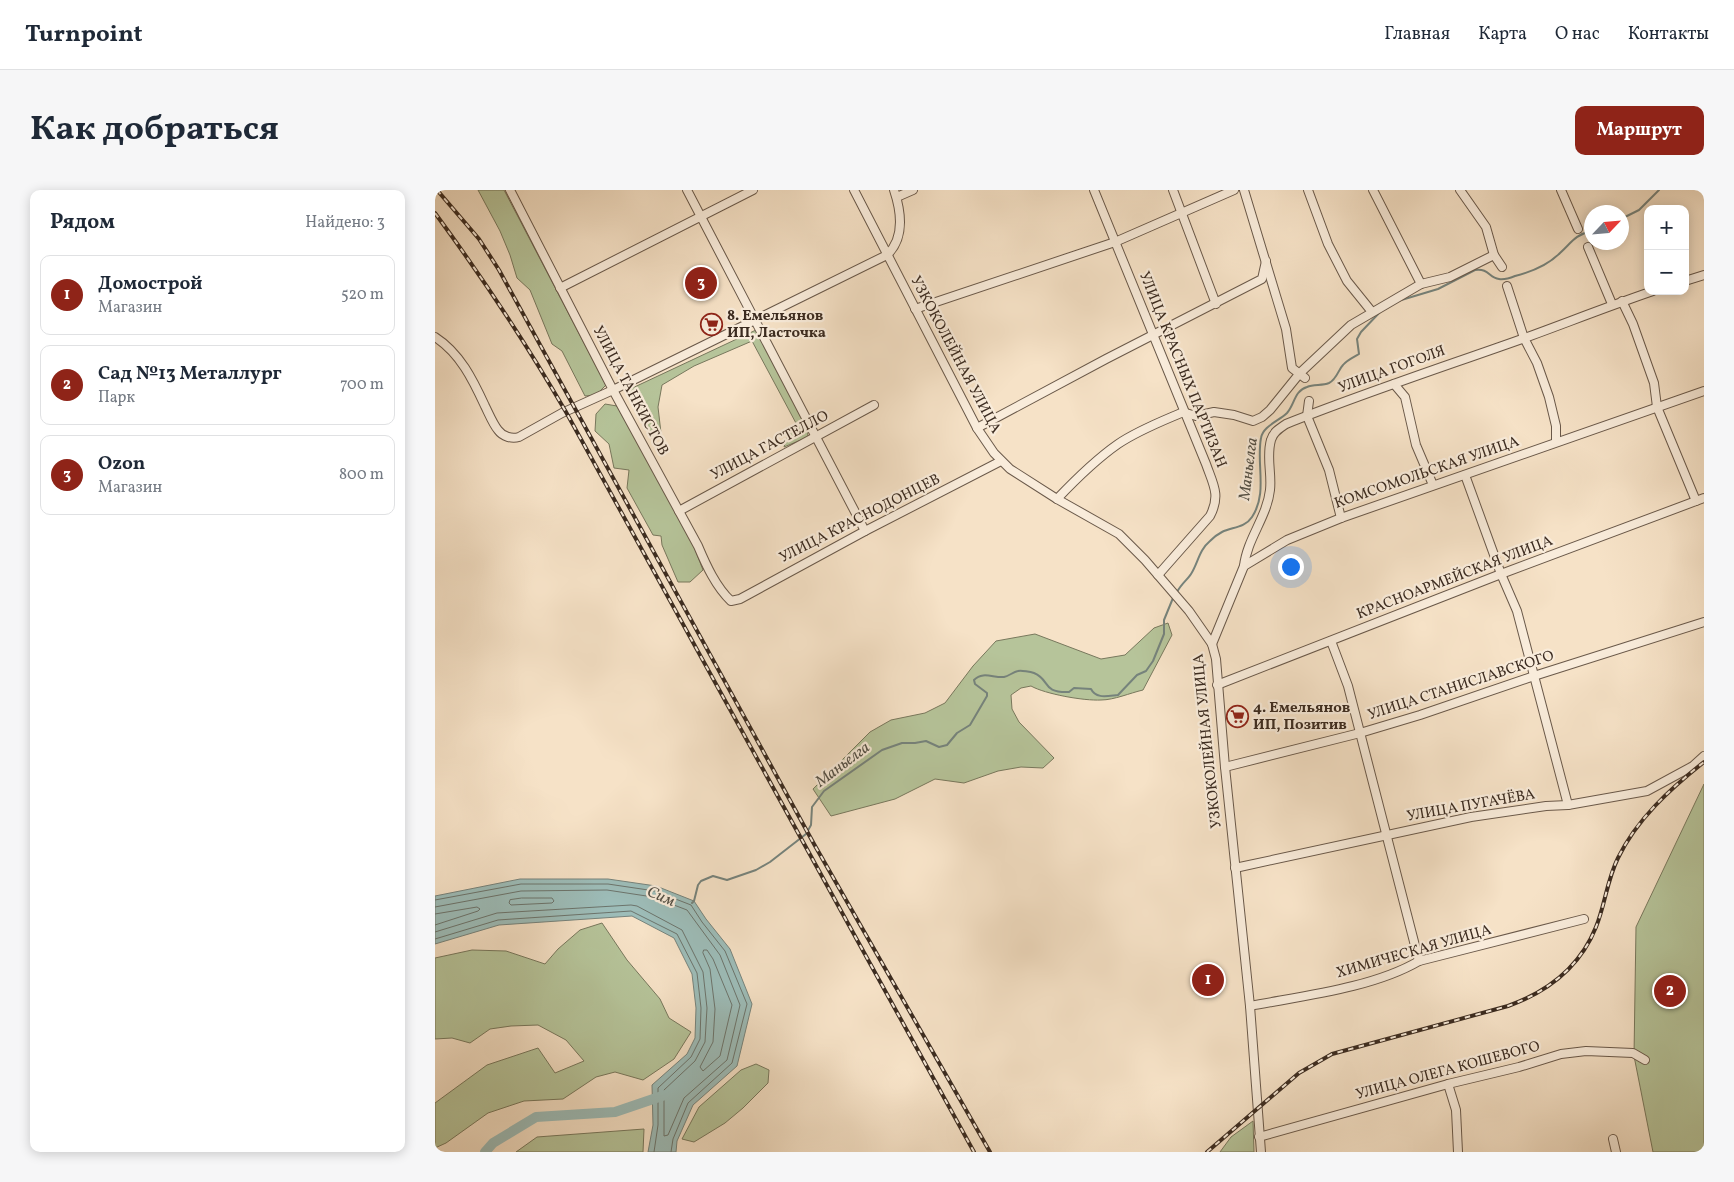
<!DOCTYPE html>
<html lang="ru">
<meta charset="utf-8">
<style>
:root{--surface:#fff;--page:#f6f6f7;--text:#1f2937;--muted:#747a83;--line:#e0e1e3;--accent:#8f2418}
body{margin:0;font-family:Vollkorn,serif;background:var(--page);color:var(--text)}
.controls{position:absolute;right:15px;top:15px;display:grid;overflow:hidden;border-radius:10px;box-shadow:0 2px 12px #0003}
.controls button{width:45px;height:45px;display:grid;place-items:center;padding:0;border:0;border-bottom:1px solid var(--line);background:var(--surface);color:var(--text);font:25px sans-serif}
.compass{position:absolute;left:1149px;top:15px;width:45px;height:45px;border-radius:50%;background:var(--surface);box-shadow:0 2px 12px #0003;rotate:64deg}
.you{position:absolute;left:855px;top:376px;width:18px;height:18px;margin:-12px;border:4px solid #fff;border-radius:50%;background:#1a73e8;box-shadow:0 0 0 8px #1a73e833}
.badge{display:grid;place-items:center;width:32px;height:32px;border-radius:50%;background:var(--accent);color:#fff;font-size:16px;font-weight:700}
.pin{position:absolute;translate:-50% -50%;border:2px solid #fff;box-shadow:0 1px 5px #0006}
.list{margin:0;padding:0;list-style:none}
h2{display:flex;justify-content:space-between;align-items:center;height:65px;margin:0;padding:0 20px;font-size:21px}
h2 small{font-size:16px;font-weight:400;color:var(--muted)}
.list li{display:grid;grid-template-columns:32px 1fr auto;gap:15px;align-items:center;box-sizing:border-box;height:80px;margin:0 10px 10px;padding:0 10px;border:1px solid var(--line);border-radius:10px}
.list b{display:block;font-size:19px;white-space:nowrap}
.list p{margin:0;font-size:16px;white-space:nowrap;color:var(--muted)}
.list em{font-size:16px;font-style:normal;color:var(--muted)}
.map{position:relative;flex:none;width:1269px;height:962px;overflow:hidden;border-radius:10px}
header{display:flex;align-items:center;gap:30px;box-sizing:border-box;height:70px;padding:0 25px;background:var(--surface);border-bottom:1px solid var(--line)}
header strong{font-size:24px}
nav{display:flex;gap:28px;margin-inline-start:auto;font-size:18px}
.intro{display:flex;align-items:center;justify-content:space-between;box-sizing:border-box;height:120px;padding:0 30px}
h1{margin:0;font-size:35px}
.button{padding:12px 22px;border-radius:10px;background:var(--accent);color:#fff;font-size:18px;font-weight:700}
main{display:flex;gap:30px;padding:0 30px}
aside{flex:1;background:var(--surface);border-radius:10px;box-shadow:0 2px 12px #0003}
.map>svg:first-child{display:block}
.green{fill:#b6c49a;stroke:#78785d}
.water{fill:#9dbdb9;stroke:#76837c}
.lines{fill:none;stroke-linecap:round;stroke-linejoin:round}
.shore{stroke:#6c746c;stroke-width:1}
.stream{stroke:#76837c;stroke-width:2}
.river{stroke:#9dbdb9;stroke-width:10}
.minor-casing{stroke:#6a594a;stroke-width:10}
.minor{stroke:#f9ecdb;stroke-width:8}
.rail-casing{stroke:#3b2b20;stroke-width:4}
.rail{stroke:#f9ecdb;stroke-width:2;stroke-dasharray:5.5;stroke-linecap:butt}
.labels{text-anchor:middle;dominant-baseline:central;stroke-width:4.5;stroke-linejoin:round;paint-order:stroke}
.poi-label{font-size:15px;font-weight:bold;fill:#3b2b20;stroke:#f9ecdb;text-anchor:start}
.street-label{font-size:15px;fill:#3b2b20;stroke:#f9ecdb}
.water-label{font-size:16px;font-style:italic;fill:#545046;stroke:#f9ecdb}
</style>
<header>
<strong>Turnpoint</strong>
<nav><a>Главная</a><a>Карта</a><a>О нас</a><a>Контакты</a></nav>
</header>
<div class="intro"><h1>Как добраться</h1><a class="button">Маршрут</a></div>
<main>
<aside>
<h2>Рядом<small>Найдено: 3</small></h2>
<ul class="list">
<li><span class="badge">1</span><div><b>Домострой</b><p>Магазин</p></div><em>520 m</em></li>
<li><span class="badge">2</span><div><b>Сад №13 Металлург</b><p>Парк</p></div><em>700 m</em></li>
<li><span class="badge">3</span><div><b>Ozon</b><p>Магазин</p></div><em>800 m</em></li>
</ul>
</aside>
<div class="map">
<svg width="1269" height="962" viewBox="0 0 1269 962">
<rect width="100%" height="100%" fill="#f6e2c7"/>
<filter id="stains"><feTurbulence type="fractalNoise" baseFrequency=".004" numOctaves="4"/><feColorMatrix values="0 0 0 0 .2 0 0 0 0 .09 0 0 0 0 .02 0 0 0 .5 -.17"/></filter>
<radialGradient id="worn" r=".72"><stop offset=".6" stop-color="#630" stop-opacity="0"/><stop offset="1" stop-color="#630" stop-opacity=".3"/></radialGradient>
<!-- green -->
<g class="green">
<path d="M43,0H69L171,195L161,205L150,206L127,161L117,154L95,100L82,88L75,65L65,41Z"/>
<path d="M321,140L372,237L373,247L349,257L352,247L362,235L317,151L259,176L227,195L223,217L226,243L218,250L191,201Z"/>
<path d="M170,214L182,216L256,349L268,380L255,392H243L227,355L226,346L218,345L192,298L194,280L179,278L174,254L160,241L161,224Z"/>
<path d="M733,433L737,445L708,500C695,503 679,510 666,510C649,511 610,504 596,496L586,498L576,505L577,519L584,532L619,568L608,578L586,577L563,581L529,593L500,589L460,609L396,626L378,599L435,542L456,530L490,523L510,513L538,476L561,451L600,444L666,469L690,465L719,438Z"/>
<path d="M1269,594V962H1218L1199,866L1201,737Z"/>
<path d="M167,733L192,770L225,809L234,828L256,842L239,869L208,890L180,882L161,887L128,909L89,911L53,923L11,953L0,958V913L52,875L103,858L120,883L149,871L131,850L103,835L76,836L55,839L35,853L17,848L0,849V768L37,760L71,761L110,774L123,759L145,740Z"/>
<path d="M321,874L334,880L333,893L308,918L290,933L259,952L247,949L264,917L306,880Z"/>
<path d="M818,931L819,962H785L796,947Z"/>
<path d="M209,939L208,962H81L102,947Z"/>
</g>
<!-- water -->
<path class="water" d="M85,689H173L221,696L259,711L271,729L295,759L317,814L302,876L258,915L242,951L241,962H213L218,935L217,895L252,864L260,848L261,818L257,784L239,748L197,726L64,735L0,754V706Z"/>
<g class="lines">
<!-- shore -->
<g class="shore">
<path d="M87,708H117L119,711L117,713L76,715L74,713L75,710Z"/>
<path d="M0,710L86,694H173L220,701L256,715L267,732L290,761L312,814L297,873L253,913L238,949L236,962"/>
<path d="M0,717L86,701L172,700L218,707L252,720L285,765L305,815L292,870L249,908L233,945L229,946V900L260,871L270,852L272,818L268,782L247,740L202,716L196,715L62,723L0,742"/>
<path d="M0,724L42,717L45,719L43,721L0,735"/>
<path d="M0,749L63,730L196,721L242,744L262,783L266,818L265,849L256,867L223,898V935L219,962"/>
<path d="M269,760H272L278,769L297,815L285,866L268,881L265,877L278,852L280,819L275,779L268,763Z"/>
</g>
<!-- stream -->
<g class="stream">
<path d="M1186,29L1204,20L1224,0"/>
<path d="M963,111L1003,99L1040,80C1054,78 1054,88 1064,89C1069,90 1075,88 1080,86C1096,82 1113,75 1125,63C1137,52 1140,45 1156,41"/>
<path d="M742,402C746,394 753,389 756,384C763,373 764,360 775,351C778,348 783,344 787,342C797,337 810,338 817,327C833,303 821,274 826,248C828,236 844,231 852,223C860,214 859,201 872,197C879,194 887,196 894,193C902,189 903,180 908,175C912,170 919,167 924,164L922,149L926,142L946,121"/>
<path d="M257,713L259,711L263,695L266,691L278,686L292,690L321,680L335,672L371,644L376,635L377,617L389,601L447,560L467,553H480L491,551L504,557L512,555L522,543L535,535L552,506V503L540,494L539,490C548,481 558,488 569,487C574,486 578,482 583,481C586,480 596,482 599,483C616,490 606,503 634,502L639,498L656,499C661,509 672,506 683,505L702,485L711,481L718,471L729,444V430L738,408"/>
</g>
<!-- river -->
<path class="river" d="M50,962L58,953L101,927L180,922L230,905"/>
<defs>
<g id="minor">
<path d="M75,0L178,200L263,356C271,375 281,397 296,411L305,409L430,341L566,271"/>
<path d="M252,0L430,341"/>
<path d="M419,0L542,238L559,263L575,279L622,309L684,344L710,370L754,421L777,454L781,469L790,577L815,816L826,962"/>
<path d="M659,0L771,274C778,294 786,305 775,326L723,385"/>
<path d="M738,0L781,114"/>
<path d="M809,0L851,139L857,178L870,188"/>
<path d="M873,0L893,54L912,91L937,122"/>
<path d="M938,0L986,94"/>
<path d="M1025,0L1051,37L1059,65L1067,77"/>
<path d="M1126,0L1143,39"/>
<path d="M462,7L478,0"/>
<path d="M1153,57L1177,114"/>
<path d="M1250,91L1269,85"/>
<path d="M1072,96L1089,148L1102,173L1114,207L1121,236V252"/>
<path d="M125,98L318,0"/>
<path d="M1187,111L1198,134L1219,193L1222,217L1261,311"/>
<path d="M480,119L680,52L799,0"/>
<path d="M0,147C25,163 38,190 50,216C54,224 58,234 63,240C68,247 77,249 84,247L127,223L178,200L452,65C470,48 466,21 459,0"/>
<path d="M959,194L970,207L981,255L998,295"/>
<path d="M874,211L872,226L894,280L906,328"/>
<path d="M542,238L671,169L827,89L831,71"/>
<path d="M1030,285L1066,384L1082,421L1133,615"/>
<path d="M622,309C641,289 660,270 683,254C702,241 725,232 746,223H751L761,226L779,222L799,225L818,231L827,227L835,220L865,183L916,135L986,94L1015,87L1059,65"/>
<path d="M244,321L439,215"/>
<path d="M809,376C812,349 832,327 835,300C837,283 831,267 836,250C838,242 845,238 851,234C929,203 1008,177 1087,149C1131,133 1174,116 1218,101"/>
<path d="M896,451L913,496L984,771"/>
<path d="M777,454L809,376L852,350L906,328L1269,201"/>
<path d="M782,495L1066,384L1269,308"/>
<path d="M790,577L925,543L985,525L1099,486L1269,432"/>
<path d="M800,678L1036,627L1111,616L1133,615L1212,601L1258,576L1269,566"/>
<path d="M815,816C867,806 938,798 984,771L1149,729"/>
<path d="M1013,894L1021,920L1023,962"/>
<path d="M824,947L1013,894L1084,877L1126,864L1151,861L1198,863L1210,870"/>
<path d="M1178,949L1181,962"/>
</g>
</defs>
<!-- minor casing -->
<use href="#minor" class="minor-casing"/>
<!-- minor -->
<use href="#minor" class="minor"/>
<defs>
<g id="rail">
<path d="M2,0L44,49L64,80L379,654L555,962"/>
<path d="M0,23C47,87 91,153 131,222L539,962"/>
<path d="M772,962L864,883L897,864L1073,816C1112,802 1145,777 1161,737C1170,715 1172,690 1183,668C1202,629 1235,599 1269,572"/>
</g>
</defs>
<!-- rail casing -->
<use href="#rail" class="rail-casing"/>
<!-- rail -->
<use href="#rail" class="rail"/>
</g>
<!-- icons -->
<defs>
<symbol id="supermarket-ring" viewBox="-11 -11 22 22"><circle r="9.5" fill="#f9ecdb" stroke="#8f2418" stroke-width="1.5"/><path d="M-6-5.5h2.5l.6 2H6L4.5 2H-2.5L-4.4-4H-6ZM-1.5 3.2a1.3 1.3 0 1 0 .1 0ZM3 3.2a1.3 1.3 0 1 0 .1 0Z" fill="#8f2418"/></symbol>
</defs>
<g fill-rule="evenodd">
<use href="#supermarket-ring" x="264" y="122" width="25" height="25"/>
<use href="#supermarket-ring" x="790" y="514" width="25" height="25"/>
</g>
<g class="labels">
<!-- poi labels -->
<g class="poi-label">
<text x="292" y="126">8. Емельянов<tspan x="292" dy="17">ИП, Ласточка</tspan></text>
<text x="818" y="518">4. Емельянов<tspan x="818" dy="17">ИП, Позитив</tspan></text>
</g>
<!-- street labels -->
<g class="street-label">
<text transform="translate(520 165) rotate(62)">УЗКОКОЛЕЙНАЯ УЛИЦА</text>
<text transform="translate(747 180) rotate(68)">УЛИЦА КРАСНЫХ ПАРТИЗАН</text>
<text transform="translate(957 180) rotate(-20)">УЛИЦА ГОГОЛЯ</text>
<text transform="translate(195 201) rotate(62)">УЛИЦА ТАНКИСТОВ</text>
<text transform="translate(335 256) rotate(-28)">УЛИЦА ГАСТЕЛЛО</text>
<text transform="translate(992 283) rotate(-19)">КОМСОМОЛЬСКАЯ УЛИЦА</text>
<text transform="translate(425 329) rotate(-27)">УЛИЦА КРАСНОДОНЦЕВ</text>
<text transform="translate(1020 388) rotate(-21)">КРАСНОАРМЕЙСКАЯ УЛИЦА</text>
<text transform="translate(1026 496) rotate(-18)">УЛИЦА СТАНИСЛАВСКОГО</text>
<text transform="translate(773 551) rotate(-96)">УЗКОКОЛЕЙНАЯ УЛИЦА</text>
<text transform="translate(1036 616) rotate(-10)">УЛИЦА ПУГАЧЁВА</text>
<text transform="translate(979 762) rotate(-16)">ХИМИЧЕСКАЯ УЛИЦА</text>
<text transform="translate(1013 881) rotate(-15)">УЛИЦА ОЛЕГА КОШЕВОГО</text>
</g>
<!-- water labels -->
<g class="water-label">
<text transform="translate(814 279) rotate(-83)">Маньелга</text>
<text transform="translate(408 575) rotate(-37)">Маньелга</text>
<text transform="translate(226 707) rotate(23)">Сим</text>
</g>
</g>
<rect width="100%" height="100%" filter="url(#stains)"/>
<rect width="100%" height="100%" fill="url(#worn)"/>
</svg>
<div class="controls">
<button>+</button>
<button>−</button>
</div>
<svg class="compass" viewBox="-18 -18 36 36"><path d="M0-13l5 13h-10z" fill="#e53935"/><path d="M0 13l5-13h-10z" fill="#747a83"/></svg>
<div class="you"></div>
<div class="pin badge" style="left:773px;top:790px">1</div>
<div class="pin badge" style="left:1235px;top:801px">2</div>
<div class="pin badge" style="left:266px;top:93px">3</div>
</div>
</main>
